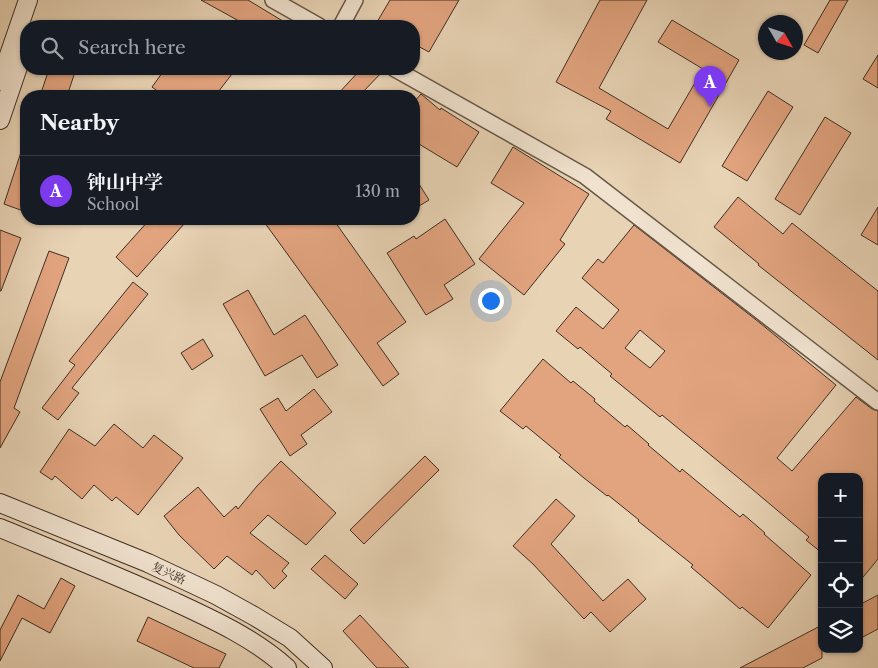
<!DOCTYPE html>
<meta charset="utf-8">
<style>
:root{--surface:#171b24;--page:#20242c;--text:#f1f3f6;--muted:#9ea1a6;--line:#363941;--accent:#7c3aed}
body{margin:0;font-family:"Libre Caslon Text","Noto Serif SC",serif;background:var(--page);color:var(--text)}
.controls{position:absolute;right:15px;bottom:15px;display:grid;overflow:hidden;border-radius:10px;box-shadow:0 1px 4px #0004}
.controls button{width:45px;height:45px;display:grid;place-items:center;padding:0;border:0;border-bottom:1px solid var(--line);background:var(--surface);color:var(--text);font:25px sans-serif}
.compass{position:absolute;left:758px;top:15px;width:45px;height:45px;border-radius:50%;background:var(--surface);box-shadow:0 1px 4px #0004;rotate:129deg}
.you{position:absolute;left:490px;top:300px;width:18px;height:18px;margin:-12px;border:4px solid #fff;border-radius:50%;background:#1a73e8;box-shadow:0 0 0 8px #1a73e833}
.badge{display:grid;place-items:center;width:32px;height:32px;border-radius:50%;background:var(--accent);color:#fff;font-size:16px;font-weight:700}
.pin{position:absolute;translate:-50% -41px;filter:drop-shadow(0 1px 2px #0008)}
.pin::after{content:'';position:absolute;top:26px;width:18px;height:15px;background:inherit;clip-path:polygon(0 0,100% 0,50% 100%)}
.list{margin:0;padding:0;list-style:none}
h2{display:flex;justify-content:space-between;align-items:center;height:65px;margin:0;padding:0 20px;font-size:21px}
h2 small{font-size:16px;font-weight:400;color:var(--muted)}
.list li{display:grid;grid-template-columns:32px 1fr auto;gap:15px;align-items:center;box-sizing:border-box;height:70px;padding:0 20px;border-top:1px solid var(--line)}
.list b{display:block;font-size:19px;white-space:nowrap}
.list p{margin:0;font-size:16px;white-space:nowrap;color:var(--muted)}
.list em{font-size:16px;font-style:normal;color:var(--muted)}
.icon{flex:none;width:28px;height:28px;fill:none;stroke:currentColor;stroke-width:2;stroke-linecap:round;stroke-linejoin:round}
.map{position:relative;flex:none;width:878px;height:668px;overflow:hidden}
.search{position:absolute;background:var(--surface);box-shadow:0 1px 4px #0004;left:20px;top:20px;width:400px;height:55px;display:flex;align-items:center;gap:12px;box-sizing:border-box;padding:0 18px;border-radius:20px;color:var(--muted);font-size:19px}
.panel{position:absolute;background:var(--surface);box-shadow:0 1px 4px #0004;left:20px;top:90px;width:400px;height:135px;border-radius:20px}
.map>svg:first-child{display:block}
.building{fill:#e2a47f;stroke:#3e2f23;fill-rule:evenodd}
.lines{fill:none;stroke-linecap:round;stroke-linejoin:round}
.tertiary-casing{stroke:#685848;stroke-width:18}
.secondary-casing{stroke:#3e2f23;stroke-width:20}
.tertiary{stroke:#f0e2cf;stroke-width:15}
.secondary{stroke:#f0e2cf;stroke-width:18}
.labels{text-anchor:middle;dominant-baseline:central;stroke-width:4;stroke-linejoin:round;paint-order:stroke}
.street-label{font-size:12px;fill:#3e2f23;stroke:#f0e2cf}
</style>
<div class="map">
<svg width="878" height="668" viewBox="0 0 878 668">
<rect width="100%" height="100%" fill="#e8d3b5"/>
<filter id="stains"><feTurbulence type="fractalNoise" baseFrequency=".004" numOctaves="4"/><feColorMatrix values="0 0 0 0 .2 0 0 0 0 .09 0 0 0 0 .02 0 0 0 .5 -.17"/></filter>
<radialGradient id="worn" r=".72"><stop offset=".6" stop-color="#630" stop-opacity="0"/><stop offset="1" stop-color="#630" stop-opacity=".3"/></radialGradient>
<!-- building -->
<g class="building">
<path d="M201,0H248L291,26H248Z"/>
<path d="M390,0H459L429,52L414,44V26H384L377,22Z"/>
<path d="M600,0H647L599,88L668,129L703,69L658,42L672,20L739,60L680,163L606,119L611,111L556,82Z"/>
<path d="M830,0H848L818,53L804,45Z"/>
<path d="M878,55V88L863,79Z"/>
<path d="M49,69H76L67,96H40Z"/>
<path d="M165,69H225L232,74L215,96H164L152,87Z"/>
<path d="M361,69H385L359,96H336Z"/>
<path d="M768,91L793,107L747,181L722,166Z"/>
<path d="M421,94L440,110L441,108L479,132L457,167L414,141V102Z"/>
<path d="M825,117L851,133L800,215L775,199Z"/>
<path d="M24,143H26V212L4,204Z"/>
<path d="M513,147L589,194L560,240L565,244L524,295L479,259L524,203L491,183Z"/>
<path d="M414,176L429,200L414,209Z"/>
<path d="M738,197L783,234L792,223L878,291V360L758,265L759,264L714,227Z"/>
<path d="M878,207V245L861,235Z"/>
<path d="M150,219H177L184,224L137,277L116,257Z"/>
<path d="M262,219H333L406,322L377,343L399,374L383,386Z"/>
<path d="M445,219L475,264L444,285L453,299L426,315L387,253L414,236L416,239Z"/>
<path d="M634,225L755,319L836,385L777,458L792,471L856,397L872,409L878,411V559L859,582V477H822V553L806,540L809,537L746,484L662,415L660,417L610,376L612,374L580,347L578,349L556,331L576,307L603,329L619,310L582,278L598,259L603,263ZM640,330L665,351L650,368L625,348Z"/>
<path d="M0,230L21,238L1,291H0Z"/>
<path d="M49,251L69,258L14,408L20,412L0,448V382Z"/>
<path d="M133,282L148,294L72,388L79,393L58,420L42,408L75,365L69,361Z"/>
<path d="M248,290L274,335L305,315L338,365L317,378L302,355L265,376L223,304Z"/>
<path d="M203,339L213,356L192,370L181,353Z"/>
<path d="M543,359L571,383L573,381L595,399L594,401L625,427L627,425L649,444L648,445L680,472L682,469L740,517L743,514L765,533L764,534L811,575L768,628L742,607L740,609L718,590L691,567L693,565L638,521L639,520L608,495L607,496L584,478L559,457L561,455L526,426L523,429L500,411Z"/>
<path d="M314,389L332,412L301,435L307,444L290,456L260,409L278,398L286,411Z"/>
<path d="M114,424L143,448L154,435L183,458L138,515L116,497L112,501L94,485L82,499L55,476L52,480L40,472L69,429L95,446Z"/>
<path d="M425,456L439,470L364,544L350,530Z"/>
<path d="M281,461L336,513L306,545L268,515L250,533L289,563L282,571L287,576L274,589L256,570L252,575L227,556L214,569L179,535L164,516L198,487L224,517L236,506L238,509L257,486Z"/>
<path d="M556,499L575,516L551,544L603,601L628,579L646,599L610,632L591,612L584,619L533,564L513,546Z"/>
<path d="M325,555L358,584L345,599L311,569Z"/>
<path d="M61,578L75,586L50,633L22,618L0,661V630L18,595L44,609Z"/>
<path d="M878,595V629L859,639V605Z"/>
<path d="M360,615L409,668H377L343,631Z"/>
<path d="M148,617L226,654L219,668H194L137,641Z"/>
<path d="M822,625V658L803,668H740Z"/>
</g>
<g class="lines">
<defs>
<g id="tertiary">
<path d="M273,0L319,26"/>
<path d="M341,26L355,0"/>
<path d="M395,69L585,176L878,402"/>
</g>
<g id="secondary">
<path d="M0,81L28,0"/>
<path d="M0,120L20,61"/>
<path d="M0,503L148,563L216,595L254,616L290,638L323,668"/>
<path d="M0,528C58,552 116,575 173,601C212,619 254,638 287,668"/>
</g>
</defs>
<!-- tertiary casing -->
<use href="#tertiary" class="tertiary-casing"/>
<!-- secondary casing -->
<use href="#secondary" class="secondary-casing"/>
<!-- tertiary -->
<use href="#tertiary" class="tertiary"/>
<!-- secondary -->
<use href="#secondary" class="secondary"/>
</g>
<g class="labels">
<!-- street labels -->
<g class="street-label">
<text transform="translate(169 573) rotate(25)">复兴路</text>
</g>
</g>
<rect width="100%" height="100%" filter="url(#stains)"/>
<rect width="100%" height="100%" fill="url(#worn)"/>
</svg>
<div class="controls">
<button>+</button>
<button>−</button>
<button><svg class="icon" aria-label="locate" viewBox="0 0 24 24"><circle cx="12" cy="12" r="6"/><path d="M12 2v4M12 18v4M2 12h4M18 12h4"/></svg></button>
<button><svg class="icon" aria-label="layers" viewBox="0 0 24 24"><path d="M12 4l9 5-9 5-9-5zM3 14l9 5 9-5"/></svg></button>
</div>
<svg class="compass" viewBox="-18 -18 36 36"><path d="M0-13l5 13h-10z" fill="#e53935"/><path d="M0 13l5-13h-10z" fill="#9ea1a6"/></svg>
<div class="you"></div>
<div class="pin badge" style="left:710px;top:107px">A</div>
<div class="search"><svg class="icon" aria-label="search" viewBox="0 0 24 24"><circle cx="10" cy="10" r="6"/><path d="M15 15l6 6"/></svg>Search here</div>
<section class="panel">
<h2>Nearby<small></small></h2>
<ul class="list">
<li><span class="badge">A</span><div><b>钟山中学</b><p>School</p></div><em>130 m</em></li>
</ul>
</section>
</div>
